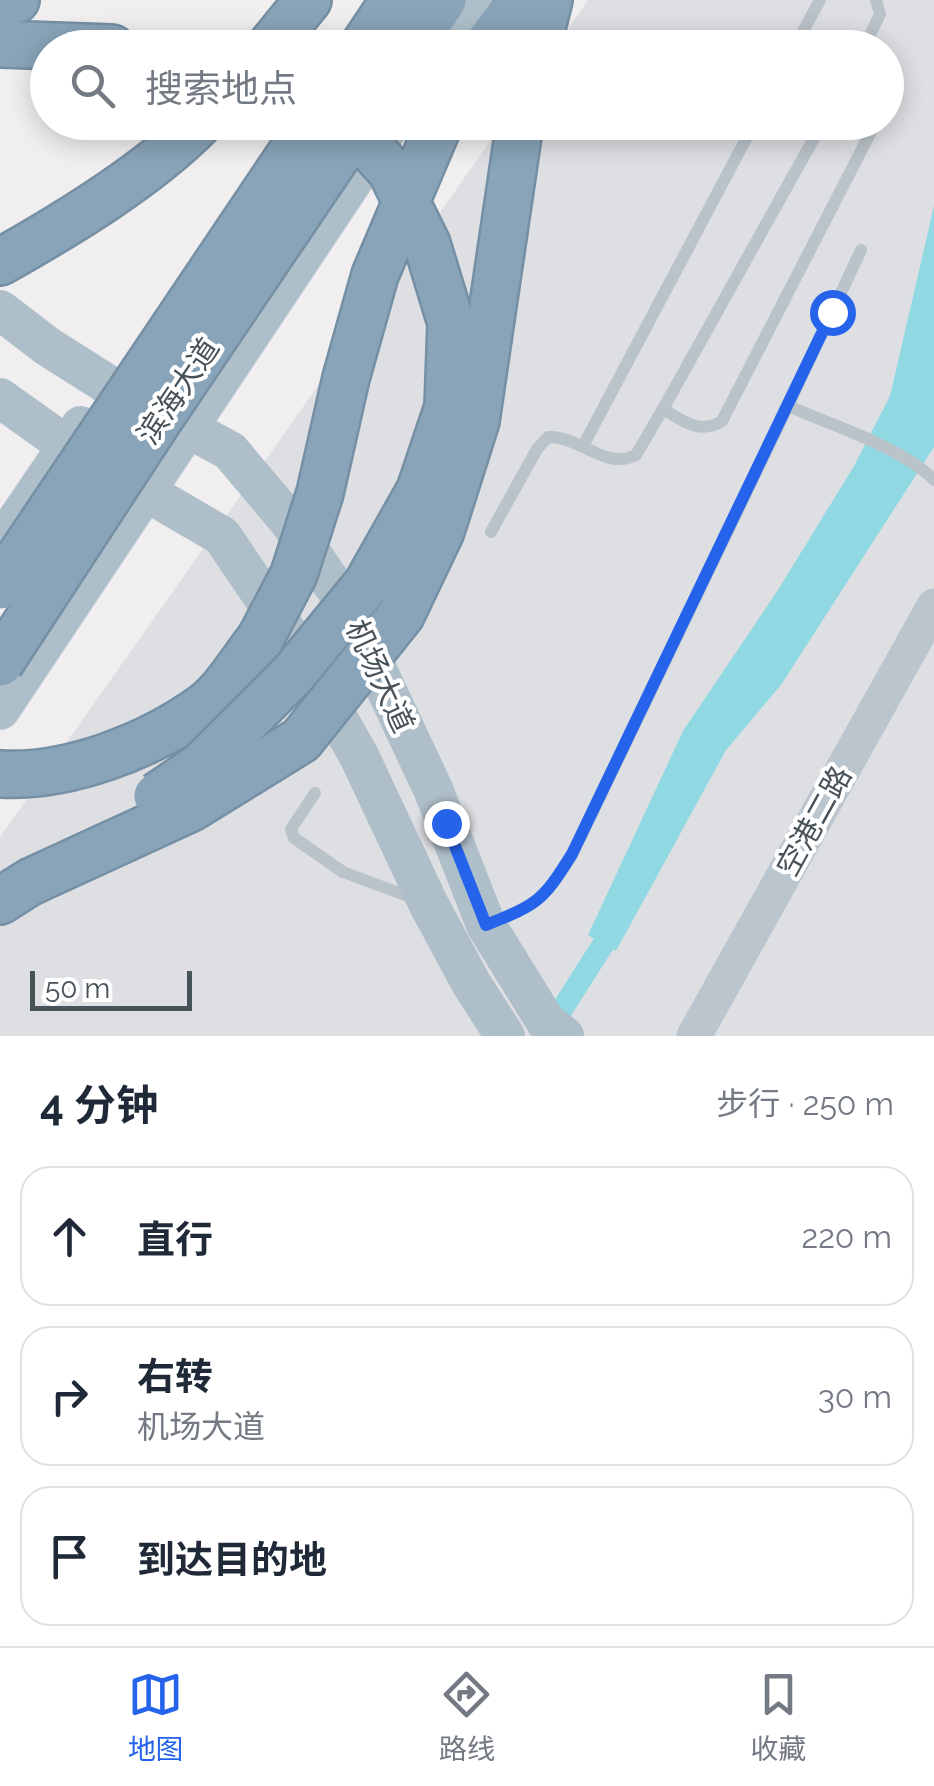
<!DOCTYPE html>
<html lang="zh">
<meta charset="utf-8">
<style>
:root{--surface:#fff;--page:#f6f6f7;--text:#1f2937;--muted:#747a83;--line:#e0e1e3;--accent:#2563eb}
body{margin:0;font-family:Raleway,"Noto Sans SC",sans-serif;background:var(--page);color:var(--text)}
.scale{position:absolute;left:30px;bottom:25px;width:162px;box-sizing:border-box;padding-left:10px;border:5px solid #475259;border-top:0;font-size:28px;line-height:35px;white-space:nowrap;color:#475259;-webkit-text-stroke:8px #fff;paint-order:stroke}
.stop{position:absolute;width:30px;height:30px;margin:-22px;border:8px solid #2563eb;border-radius:50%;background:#fff}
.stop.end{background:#2563eb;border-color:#fff;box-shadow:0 2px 10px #0008}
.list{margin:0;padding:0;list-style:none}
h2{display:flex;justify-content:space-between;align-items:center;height:130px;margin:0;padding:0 40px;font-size:42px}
h2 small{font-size:32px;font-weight:400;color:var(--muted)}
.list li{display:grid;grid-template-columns:65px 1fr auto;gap:30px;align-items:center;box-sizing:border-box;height:140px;margin:0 20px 20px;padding:0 20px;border:2px solid var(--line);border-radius:30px}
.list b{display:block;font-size:38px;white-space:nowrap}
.list p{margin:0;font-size:32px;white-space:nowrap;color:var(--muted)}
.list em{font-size:32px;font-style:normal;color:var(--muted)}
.icon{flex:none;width:55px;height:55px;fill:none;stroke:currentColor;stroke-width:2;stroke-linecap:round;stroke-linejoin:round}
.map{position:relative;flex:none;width:934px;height:1036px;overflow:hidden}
.search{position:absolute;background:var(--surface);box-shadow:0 5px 25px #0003;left:30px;right:30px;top:30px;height:110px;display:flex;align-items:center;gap:25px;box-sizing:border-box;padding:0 35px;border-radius:55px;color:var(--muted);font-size:38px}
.sheet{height:610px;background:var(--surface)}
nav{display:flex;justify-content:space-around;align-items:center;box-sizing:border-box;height:140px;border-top:2px solid var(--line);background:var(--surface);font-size:28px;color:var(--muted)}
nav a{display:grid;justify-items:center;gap:5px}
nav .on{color:var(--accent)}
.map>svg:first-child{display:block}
.airport{fill:#dddfe2}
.water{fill:#90d9e3}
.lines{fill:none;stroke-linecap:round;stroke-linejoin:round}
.canal{stroke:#90d9e3;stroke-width:22}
.highway-casing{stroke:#758fa4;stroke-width:50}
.lane{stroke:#bac3c9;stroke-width:12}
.secondary{stroke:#bbc5ce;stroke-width:35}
.primary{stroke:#afbfca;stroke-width:40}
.highway{stroke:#89a4b8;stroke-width:45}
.highway-bridge-casing{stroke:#758fa4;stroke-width:50;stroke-linecap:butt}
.highway-bridge{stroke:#89a4b8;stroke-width:45}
.route{stroke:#2563eb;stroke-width:12}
.labels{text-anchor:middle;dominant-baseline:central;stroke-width:8;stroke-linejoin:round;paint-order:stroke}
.street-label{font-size:30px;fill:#475259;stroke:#fff}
</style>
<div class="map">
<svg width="934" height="1036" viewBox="0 0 934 1036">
<rect width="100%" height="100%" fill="#f0eeee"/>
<!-- airport -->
<path class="airport" d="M588,0H934V1036H0V837L503,123L886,122V48L555,47Z"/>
<!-- water -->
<path class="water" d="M934,206V447L781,685L726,750L616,951L588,935L683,731L778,590L854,466L890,396Z"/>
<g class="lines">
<!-- canal -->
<path class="canal" d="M547,1033L611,932"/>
<defs>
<g id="highway">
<path d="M0,3L16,0"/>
<path d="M0,44L112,48"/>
<path d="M269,48L308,0"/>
<path d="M362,48L394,0"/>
<path d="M411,48L443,0"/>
<path d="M485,48L521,0"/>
<path d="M537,48L549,0"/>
<path d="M0,262C64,226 149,175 200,122"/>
<path d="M0,774C68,778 150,746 205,706C226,690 243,660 260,639"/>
<path d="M0,901L30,882"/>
</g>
</defs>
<!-- highway casing -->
<use href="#highway" class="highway-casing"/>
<!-- lane -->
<g class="lane">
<path d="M794,48L820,0"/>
<path d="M864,48L880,14L876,0"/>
<path d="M886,103L889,98"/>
<path d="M823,122L663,409C683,421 700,435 722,421L876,122"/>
<path d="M861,250L788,406C829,424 904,448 934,480"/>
<path d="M583,446L755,122"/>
<path d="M491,532L537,449L548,437C578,435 606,471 636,455L663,409"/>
<path d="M315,793L291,829L294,838L343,872L418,900"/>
<path d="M493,922C539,904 546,896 572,855L788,406"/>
</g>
<!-- secondary -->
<path class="secondary" d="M694,1036L934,606"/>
<!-- primary -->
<g class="primary">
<path d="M441,48L472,0"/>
<path d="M0,310L47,346L110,386L230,451L289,521L346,604L433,789L486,925L546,1022L564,1036"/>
<path d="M0,398L66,445L222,536L297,647L359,756L429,905L471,983L505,1036"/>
<path d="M0,545L81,426"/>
<path d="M0,710L392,122"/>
</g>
<!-- highway -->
<use href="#highway" class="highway"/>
<defs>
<g id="highway-bridge">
<path d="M0,586L312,122"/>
<path d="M260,639L294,574L320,493L346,378L375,275L440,122"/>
<path d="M0,663L158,421L360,122"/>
<path d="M157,796L201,766L293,674L367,584L420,490L448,407L451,323L427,244L391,171L347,122"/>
<path d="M30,882L191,808L301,740L401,615L441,531L476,421L520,122"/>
</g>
</defs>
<!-- highway-bridge casing -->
<use href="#highway-bridge" class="highway-bridge-casing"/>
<!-- highway-bridge -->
<use href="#highway-bridge" class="highway-bridge"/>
</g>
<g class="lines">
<!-- route -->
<path class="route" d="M446,823L486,925C538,904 542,902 572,854L832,312"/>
</g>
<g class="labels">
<!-- street labels -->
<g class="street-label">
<text transform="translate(178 391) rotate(-56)">滨海大道</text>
<text transform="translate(380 676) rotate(65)">机场大道</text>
<text transform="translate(814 821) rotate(-61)">空港二路</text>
</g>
</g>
</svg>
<div class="scale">50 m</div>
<div class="stop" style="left:832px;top:312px"></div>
<div class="stop end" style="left:446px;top:823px"></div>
<div class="search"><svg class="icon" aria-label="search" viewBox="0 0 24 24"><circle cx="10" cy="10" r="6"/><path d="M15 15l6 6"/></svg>搜索地点</div>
</div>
<section class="sheet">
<h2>4 分钟<small>步行 · 250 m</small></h2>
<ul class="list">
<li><svg class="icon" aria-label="ahead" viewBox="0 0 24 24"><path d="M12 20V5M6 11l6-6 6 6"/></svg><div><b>直行</b></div><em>220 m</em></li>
<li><svg class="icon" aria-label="right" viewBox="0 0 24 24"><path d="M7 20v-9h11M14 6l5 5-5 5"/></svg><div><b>右转</b><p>机场大道</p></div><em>30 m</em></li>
<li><svg class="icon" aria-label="arrive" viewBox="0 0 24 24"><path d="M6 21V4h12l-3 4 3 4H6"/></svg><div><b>到达目的地</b></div></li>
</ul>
</section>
<nav>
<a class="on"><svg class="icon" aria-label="map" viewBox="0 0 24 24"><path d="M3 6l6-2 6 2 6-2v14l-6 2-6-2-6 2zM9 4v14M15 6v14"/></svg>地图</a>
<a><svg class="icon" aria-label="directions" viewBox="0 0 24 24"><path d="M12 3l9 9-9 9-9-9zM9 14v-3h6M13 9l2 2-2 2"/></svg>路线</a>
<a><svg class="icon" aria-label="saved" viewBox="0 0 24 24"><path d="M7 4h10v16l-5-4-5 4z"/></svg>收藏</a>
</nav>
